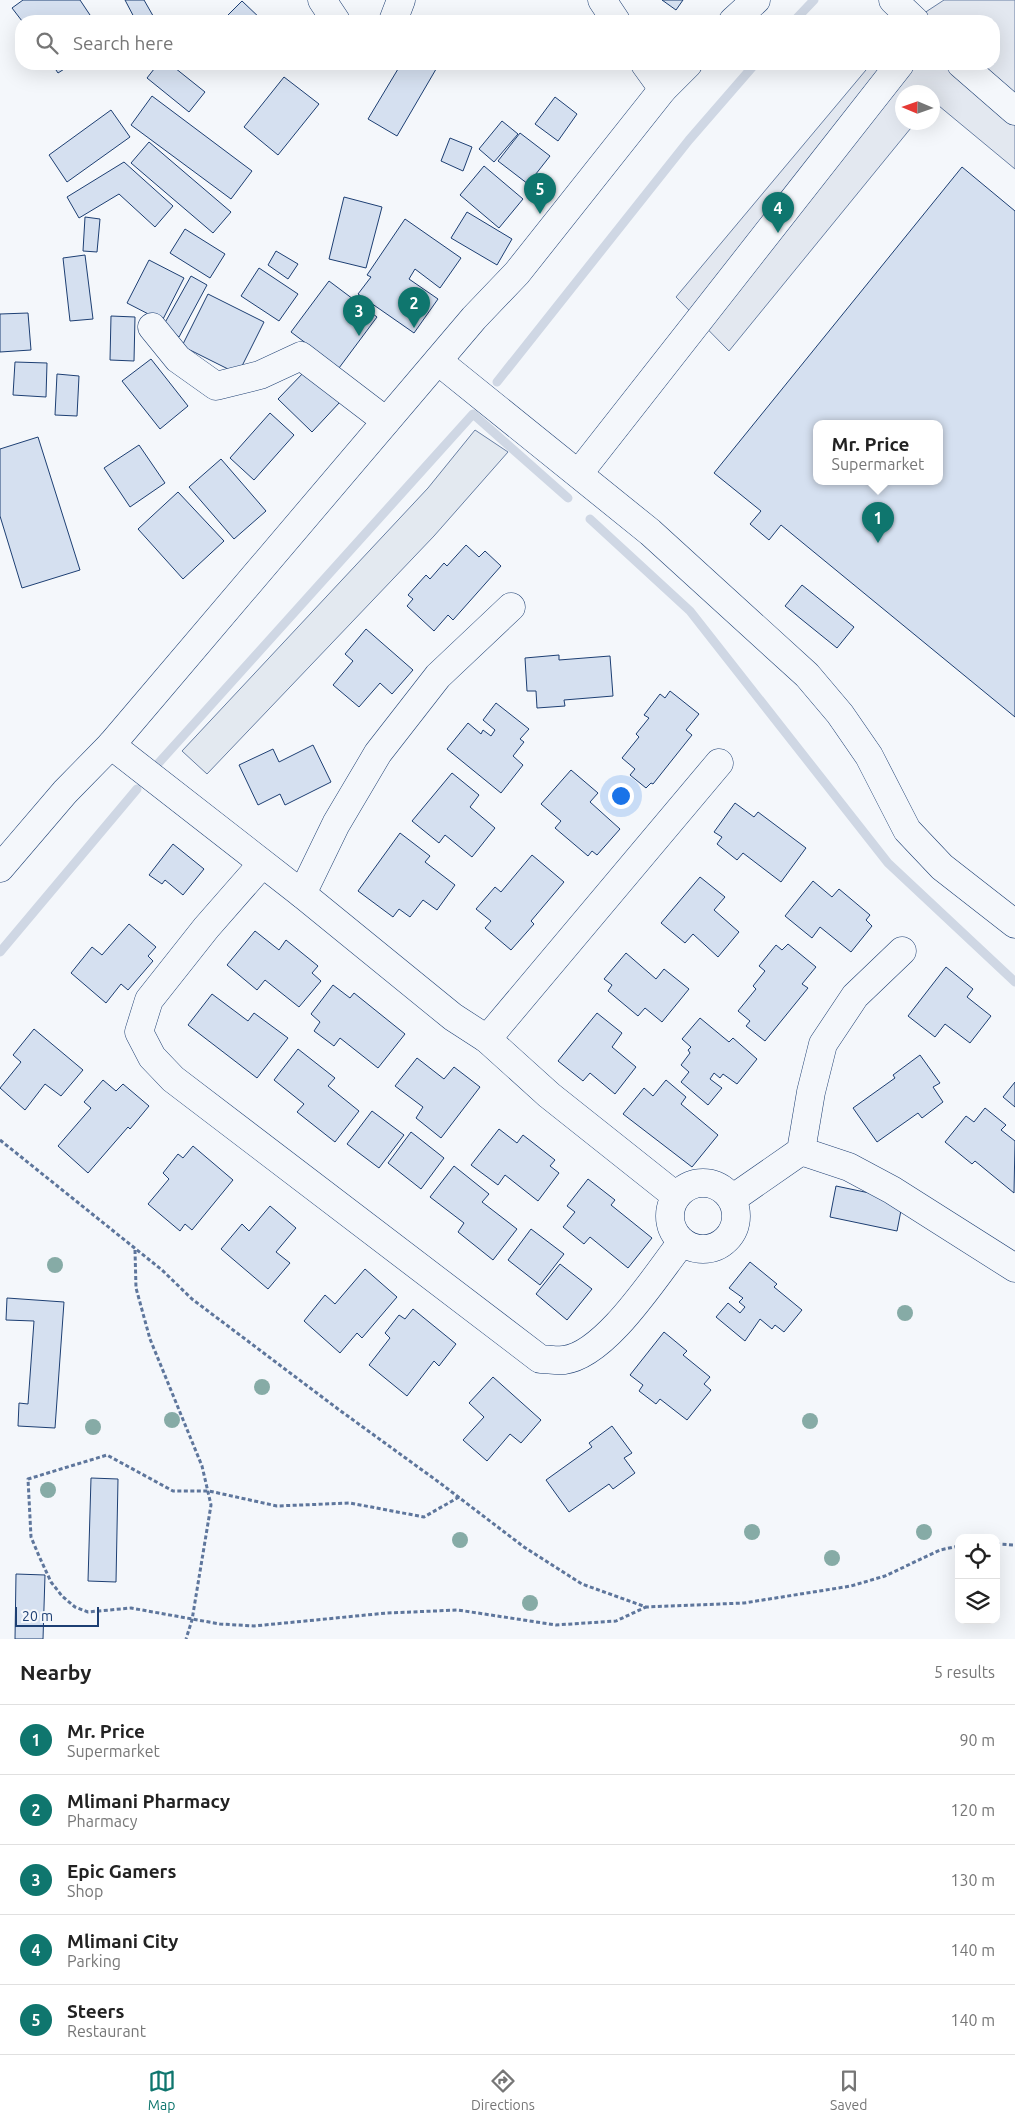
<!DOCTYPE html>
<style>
:root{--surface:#fff;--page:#f2f2f2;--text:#222;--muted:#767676;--line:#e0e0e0;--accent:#0f766e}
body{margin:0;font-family:Ubuntu,sans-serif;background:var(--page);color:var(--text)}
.controls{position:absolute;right:15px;bottom:15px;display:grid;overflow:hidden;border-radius:10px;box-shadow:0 5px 20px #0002}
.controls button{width:45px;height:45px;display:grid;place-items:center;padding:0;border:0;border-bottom:1px solid var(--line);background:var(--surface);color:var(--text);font:25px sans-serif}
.compass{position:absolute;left:895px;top:85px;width:45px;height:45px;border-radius:50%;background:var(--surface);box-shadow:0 5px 20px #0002;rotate:272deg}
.scale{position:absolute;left:15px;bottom:12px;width:84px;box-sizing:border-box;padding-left:5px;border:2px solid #1d3f73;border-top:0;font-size:14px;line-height:18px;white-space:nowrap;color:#1d3f73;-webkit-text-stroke:4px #f4f7fb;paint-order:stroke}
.you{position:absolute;left:620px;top:795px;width:18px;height:18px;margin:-12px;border:4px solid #fff;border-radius:50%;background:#1a73e8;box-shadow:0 0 0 8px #1a73e833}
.badge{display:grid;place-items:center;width:32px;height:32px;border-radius:50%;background:var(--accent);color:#fff;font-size:16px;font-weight:700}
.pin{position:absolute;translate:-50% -41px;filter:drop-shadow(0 1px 2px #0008)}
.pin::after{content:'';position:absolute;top:26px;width:18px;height:15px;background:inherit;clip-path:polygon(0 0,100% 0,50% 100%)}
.popup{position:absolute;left:813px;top:420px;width:130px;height:65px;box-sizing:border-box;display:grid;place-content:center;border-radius:10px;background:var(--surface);filter:drop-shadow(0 1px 4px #0005);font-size:16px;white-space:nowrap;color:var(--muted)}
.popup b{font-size:19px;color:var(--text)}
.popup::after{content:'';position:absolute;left:50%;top:100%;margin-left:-10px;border:10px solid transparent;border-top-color:var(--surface)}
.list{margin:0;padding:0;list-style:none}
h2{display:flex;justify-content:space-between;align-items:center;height:65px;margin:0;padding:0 20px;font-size:21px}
h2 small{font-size:16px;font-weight:400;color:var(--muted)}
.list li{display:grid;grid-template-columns:32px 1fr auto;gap:15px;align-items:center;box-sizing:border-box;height:70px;padding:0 20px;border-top:1px solid var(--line)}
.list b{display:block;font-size:19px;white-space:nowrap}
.list p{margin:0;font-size:16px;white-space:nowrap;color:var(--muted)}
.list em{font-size:16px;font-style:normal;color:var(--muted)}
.icon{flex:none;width:28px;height:28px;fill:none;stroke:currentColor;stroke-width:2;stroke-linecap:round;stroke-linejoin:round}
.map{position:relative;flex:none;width:1015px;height:1639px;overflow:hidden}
.search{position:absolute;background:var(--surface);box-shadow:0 5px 20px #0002;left:15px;right:15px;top:15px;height:55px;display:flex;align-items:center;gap:12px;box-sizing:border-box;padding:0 18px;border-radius:20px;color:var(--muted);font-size:19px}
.sheet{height:415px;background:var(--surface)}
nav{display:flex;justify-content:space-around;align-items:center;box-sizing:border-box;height:70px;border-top:1px solid var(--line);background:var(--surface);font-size:14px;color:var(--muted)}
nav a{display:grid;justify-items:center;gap:2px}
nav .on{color:var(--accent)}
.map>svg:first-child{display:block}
.green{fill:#e3e9f0;stroke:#687fa3}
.parking{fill:#e3e8f0;stroke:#687fa3}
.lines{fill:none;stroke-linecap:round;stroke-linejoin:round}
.stream{stroke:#cfd7e4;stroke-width:9}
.building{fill:#d5e0f0;stroke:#1d3f73;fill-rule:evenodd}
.minor-casing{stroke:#1d3f73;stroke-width:29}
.path{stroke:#5e769c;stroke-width:3;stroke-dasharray:4 2.5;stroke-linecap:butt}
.minor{stroke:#f4f7fb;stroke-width:28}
.tree{fill:#86aba6}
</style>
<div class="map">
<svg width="1015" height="1639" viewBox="0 0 1015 1639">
<rect width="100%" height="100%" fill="#f4f7fb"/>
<!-- green -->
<path class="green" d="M475,430L508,452L434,536L207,774L182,751L428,488Z"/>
<!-- parking -->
<path class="parking" d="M944,0H1015V169L933,101L932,92H902V122L915,123L729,351L676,297L871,64H994V21H912Z"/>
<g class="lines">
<!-- stream -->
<g class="stream">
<path d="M794,21L814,0"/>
<path d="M497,382L689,140L755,64"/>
<path d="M590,519L690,611L888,863L1015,982"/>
<path d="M155,767L473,414L568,498"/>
<path d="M0,952L137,789"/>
</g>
</g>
<!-- building -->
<g class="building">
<path d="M23,0H80L90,15L81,21H22L12,8Z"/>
<path d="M125,0H144L156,21H136Z"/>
<path d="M662,0H683L676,10Z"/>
<path d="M242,1L263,21H222Z"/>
<path d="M52,64H72L58,73Z"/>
<path d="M158,64H170L205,92L189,112L147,78Z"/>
<path d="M401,64H439L397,136L368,119Z"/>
<path d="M284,77L319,104L278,155L244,127Z"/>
<path d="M152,96L252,171L231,199L131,125Z"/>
<path d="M555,97L577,114L558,141L535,124Z"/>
<path d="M111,110L130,137L67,182L49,155Z"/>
<path d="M502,121L518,134L494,162L479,149Z"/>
<path d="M520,133L550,156L528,184L498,161Z"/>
<path d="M450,138L472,147L463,171L441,161Z"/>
<path d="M149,142L231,212L213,233L131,163Z"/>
<path d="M124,162L173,206L155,227L119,194L79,218L67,197Z"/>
<path d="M484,166L523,199L499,228L460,195Z"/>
<path d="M962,167L1015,211V717L781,525L769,540L750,524L761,511L714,473ZM817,424H939V482H817Z"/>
<path d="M344,197L382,207L366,268L329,259Z"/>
<path d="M467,212L512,239L497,265L451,238Z"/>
<path d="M85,217L100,219L97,252L83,251Z"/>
<path d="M405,219L461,258L440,288L415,269L409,279L438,299L414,333L358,294L371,277L367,275Z"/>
<path d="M185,229L225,254L210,278L170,253Z"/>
<path d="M276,251L298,264L288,279L268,265Z"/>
<path d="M85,255L93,319L70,321L63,258Z"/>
<path d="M149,260L184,278L162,321L127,303Z"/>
<path d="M259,268L298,294L279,321L241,296Z"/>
<path d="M191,276L207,285L179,337L162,328Z"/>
<path d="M329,281L377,317L339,368L291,332Z"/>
<path d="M208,294L264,322L238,374L182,346Z"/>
<path d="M28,313L31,350L0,352V314Z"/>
<path d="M111,316L135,317L134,361L110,360Z"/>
<path d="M151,359L188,406L160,429L122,381Z"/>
<path d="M15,362L47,363L46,397L13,395Z"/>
<path d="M306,370L340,402L312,432L278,399Z"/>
<path d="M57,374L79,376L77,416L55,415Z"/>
<path d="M270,413L294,435L254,480L230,458Z"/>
<path d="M38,437L80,570L22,588L0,516V449Z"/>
<path d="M139,445L165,483L130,507L104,468Z"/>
<path d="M221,459L266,511L234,539L189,487Z"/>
<path d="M178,492L224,541L183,579L138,529Z"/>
<path d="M466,545L479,557L485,551L501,566L453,620L448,615L434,631L407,606L413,599L408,595L426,575L430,579L444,563L447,566Z"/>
<path d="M802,585L854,627L837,648L785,606Z"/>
<path d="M366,629L413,670L392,694L380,683L359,707L333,685L353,661L345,654Z"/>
<path d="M559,655V660L610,656L613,696L564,700L565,706L537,708L536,691H527L525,658Z"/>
<path d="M670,691L699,714L686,730L692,735L653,784L651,783L646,788L630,775L635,769L622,758L639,737L636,734L649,718L644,715L660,694L665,698Z"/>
<path d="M496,703L529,729L520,739L524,742L513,756L523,765L501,793L447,749L468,723L481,734L483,730L491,736L495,730L483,720Z"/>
<path d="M313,745L331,782L285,805L280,794L258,805L239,765L273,749L279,762Z"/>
<path d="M571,770L598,793L590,802L620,829L597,855L592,851L588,856L555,828L561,821L541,804Z"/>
<path d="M452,773L479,795L470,807L495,828L472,857L445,835L439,843L412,821Z"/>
<path d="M735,803L754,817L758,812L806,848L781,882L743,853L737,860L717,844L722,837L714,832Z"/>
<path d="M400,833L430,856L425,862L455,885L437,910L423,900L410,917L399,909L393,917L358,891Z"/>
<path d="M173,844L204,869L183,895L165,880L162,884L149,875Z"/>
<path d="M532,855L564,882L531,921L534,924L511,950L485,928L491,921L476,909L495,887L501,892Z"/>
<path d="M700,877L725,897L714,910L739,932L718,957L693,934L685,943L661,923Z"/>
<path d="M813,881L832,897L839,889L870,915L866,920L872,926L851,952L820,927L812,938L785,916Z"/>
<path d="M129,924L156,947L148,956L153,961L128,990L121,984L106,1003L71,973L92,947L102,955Z"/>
<path d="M255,931L279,950L286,940L318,966L312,973L321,981L299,1007L265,980L257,990L227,965Z"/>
<path d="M788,944L816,967L802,984L808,988L765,1041L746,1026L750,1021L738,1011L756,989L753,986L765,971L759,966L776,945L782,950Z"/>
<path d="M626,953L656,979L664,969L689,989L662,1022L645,1008L638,1016L608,991L612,985L604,979Z"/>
<path d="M946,967L973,989L967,997L991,1016L970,1043L945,1024L935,1037L908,1016Z"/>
<path d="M333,985L350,998L354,993L405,1034L378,1068L340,1038L334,1046L314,1031L320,1022L311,1014Z"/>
<path d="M212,994L248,1021L254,1013L288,1038L257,1078L188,1025Z"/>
<path d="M597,1013L622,1033L612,1047L636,1067L615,1094L590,1073L583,1081L558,1061Z"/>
<path d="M700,1018L729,1042L733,1038L757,1059L737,1084L723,1074L720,1078L714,1073L710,1079L722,1088L708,1105L681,1082L689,1072L681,1065L690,1053L688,1050L691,1047L682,1039Z"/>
<path d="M34,1029L83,1070L61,1096L45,1084L25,1110L0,1088L21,1062L13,1055Z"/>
<path d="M298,1049L335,1078L328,1086L359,1111L335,1142L297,1112L304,1104L274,1080Z"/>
<path d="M920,1055L940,1083L933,1087L943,1102L922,1118L918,1113L877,1142L853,1108L895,1078L893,1075Z"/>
<path d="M417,1058L444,1079L454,1067L480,1087L441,1138L416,1118L423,1107L395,1086Z"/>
<path d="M103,1080L116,1091L123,1084L149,1106L130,1129L128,1127L88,1173L58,1146L91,1108L84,1102Z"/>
<path d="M666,1080L686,1097L681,1104L718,1135L692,1167L623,1114L644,1088L653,1096Z"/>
<path d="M1015,1082V1107L1003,1097Z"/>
<path d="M985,1108L1006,1125L1001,1130L1015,1141L1014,1193L975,1161L972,1164L945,1142L966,1116L974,1122Z"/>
<path d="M372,1111L404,1135L379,1168L347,1144Z"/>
<path d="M499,1129L517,1143L523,1135L555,1160L550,1166L559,1173L538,1201L505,1175L498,1185L471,1165Z"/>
<path d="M411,1132L444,1158L421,1189L388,1163Z"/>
<path d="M193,1146L233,1180L192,1230L185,1224L180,1231L148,1204L169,1179L163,1173L178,1154L183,1158Z"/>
<path d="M454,1166L489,1194L482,1202L517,1229L493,1260L458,1232L464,1223L430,1197Z"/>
<path d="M588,1179L615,1200L611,1205L652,1238L628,1268L590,1237L584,1244L563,1227L575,1212L567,1206Z"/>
<path d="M836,1186L903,1200L897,1231L830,1217Z"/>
<path d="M270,1206L296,1228L276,1252L290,1263L268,1289L221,1249L242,1224L249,1231Z"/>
<path d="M531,1229L564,1254L540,1285L508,1260Z"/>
<path d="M750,1262L777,1284L774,1287L802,1310L784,1332L775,1325L772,1329L760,1319L745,1341L716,1317L728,1303L740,1313L745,1307L739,1302L743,1298L729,1288Z"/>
<path d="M560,1264L592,1289L567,1320L536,1294Z"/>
<path d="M365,1269L397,1297L362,1338L357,1333L340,1353L304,1321L325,1295L335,1304Z"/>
<path d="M7,1298L64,1302L55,1428L18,1426L19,1403L28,1404L34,1321L6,1320Z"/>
<path d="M413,1309L456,1344L439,1366L434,1361L407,1396L369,1365L390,1338L385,1333L399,1315L405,1319Z"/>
<path d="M664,1332L687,1351L683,1355L710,1377L704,1384L711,1390L687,1420L660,1399L656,1404L639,1391L643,1385L630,1375Z"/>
<path d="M493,1377L541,1420L521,1443L510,1434L487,1461L463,1440L484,1417L469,1403Z"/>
<path d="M612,1426L632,1453L624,1458L635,1473L613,1489L609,1484L569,1512L546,1480L592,1447L589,1443Z"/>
<path d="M91,1478L118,1479L116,1582L88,1581Z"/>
<path d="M16,1574L45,1575L43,1639H15Z"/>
</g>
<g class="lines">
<defs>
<g id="minor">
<path d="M322,0L336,21"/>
<path d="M602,0L616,21"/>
<path d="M893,0L915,21"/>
<path d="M393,21L401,0"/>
<path d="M733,21L756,0"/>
<path d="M645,64L663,89"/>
<path d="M961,64L1015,111"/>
<path d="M152,327L178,359L216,386L260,375L301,356L386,421"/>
<path d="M438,361L650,532L807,675L840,714L869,756L907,830L942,867L1015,924"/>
<path d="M579,473L900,64"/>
<path d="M111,745L302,894L453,1017L487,1039L549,1095L676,1196"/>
<path d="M262,864L206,928L149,1000L139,1032L152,1057L173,1079L540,1359C548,1359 556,1361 564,1360C606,1355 656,1275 682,1242"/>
<path d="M0,868L65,792L111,745L474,318L517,273L663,89L688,64"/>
<path d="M302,894L336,824L378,753L438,676L511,607"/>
<path d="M487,1039L719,763"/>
<path d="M801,1151L849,1167L892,1190L1015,1268"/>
<circle cx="703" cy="1216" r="33"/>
<path d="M732,1199L801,1151L811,1092L823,1044L855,996L902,951"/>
</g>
</defs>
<!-- minor casing -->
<use href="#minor" class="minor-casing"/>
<!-- path -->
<g class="path">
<path d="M0,1140L162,1270L192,1299L338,1409L440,1483L524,1547L582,1584L646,1607L744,1603L851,1586L885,1576L940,1550L959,1546"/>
<path d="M135,1250L136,1288L150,1339L202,1466L211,1505L192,1620L186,1639"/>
<path d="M459,1497L424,1517L350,1503L277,1506L209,1491H173L107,1455L28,1479L31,1537L39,1556L51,1582L62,1596L75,1607L88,1612L131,1608L220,1624L254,1626L387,1613L458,1610L556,1625L616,1621L646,1607"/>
<path d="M996,1544L1015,1545"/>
</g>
<!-- minor -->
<use href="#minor" class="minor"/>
</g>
<!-- trees -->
<g class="tree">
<circle cx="55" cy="1265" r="8"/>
<circle cx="905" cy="1313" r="8"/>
<circle cx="262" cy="1387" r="8"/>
<circle cx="172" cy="1420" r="8"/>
<circle cx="810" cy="1421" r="8"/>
<circle cx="93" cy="1427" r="8"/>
<circle cx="48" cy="1490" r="8"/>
<circle cx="752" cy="1532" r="8"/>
<circle cx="924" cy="1532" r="8"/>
<circle cx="460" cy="1540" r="8"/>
<circle cx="832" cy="1558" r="8"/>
<circle cx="530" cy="1603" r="8"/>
</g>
</svg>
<div class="controls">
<button><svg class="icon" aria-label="locate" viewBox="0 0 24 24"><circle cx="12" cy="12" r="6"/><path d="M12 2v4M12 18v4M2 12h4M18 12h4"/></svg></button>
<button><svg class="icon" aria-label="layers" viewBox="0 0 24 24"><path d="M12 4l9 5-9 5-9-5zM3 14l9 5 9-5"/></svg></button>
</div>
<svg class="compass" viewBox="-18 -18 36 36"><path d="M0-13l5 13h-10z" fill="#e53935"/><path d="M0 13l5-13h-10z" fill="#767676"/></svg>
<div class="scale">20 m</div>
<div class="you"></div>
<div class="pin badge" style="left:878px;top:543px">1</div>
<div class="popup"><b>Mr. Price</b>Supermarket</div>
<div class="pin badge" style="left:414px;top:328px">2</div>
<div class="pin badge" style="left:359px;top:336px">3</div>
<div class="pin badge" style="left:778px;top:233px">4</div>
<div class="pin badge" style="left:540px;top:214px">5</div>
<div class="search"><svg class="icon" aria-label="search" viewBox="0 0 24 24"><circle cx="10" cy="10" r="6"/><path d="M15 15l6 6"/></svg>Search here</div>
</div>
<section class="sheet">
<h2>Nearby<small>5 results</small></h2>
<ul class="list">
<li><span class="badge">1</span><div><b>Mr. Price</b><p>Supermarket</p></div><em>90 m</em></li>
<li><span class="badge">2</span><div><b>Mlimani Pharmacy</b><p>Pharmacy</p></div><em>120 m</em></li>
<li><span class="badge">3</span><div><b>Epic Gamers</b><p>Shop</p></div><em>130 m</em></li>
<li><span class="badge">4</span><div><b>Mlimani City</b><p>Parking</p></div><em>140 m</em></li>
<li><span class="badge">5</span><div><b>Steers</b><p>Restaurant</p></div><em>140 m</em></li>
</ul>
</section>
<nav>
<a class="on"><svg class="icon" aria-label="map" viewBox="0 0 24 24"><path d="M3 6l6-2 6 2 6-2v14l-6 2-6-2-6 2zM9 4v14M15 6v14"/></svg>Map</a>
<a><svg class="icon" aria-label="directions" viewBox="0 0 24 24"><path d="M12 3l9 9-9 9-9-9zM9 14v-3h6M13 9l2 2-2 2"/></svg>Directions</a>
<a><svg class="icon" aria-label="saved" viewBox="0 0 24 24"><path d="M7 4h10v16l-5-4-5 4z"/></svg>Saved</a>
</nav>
